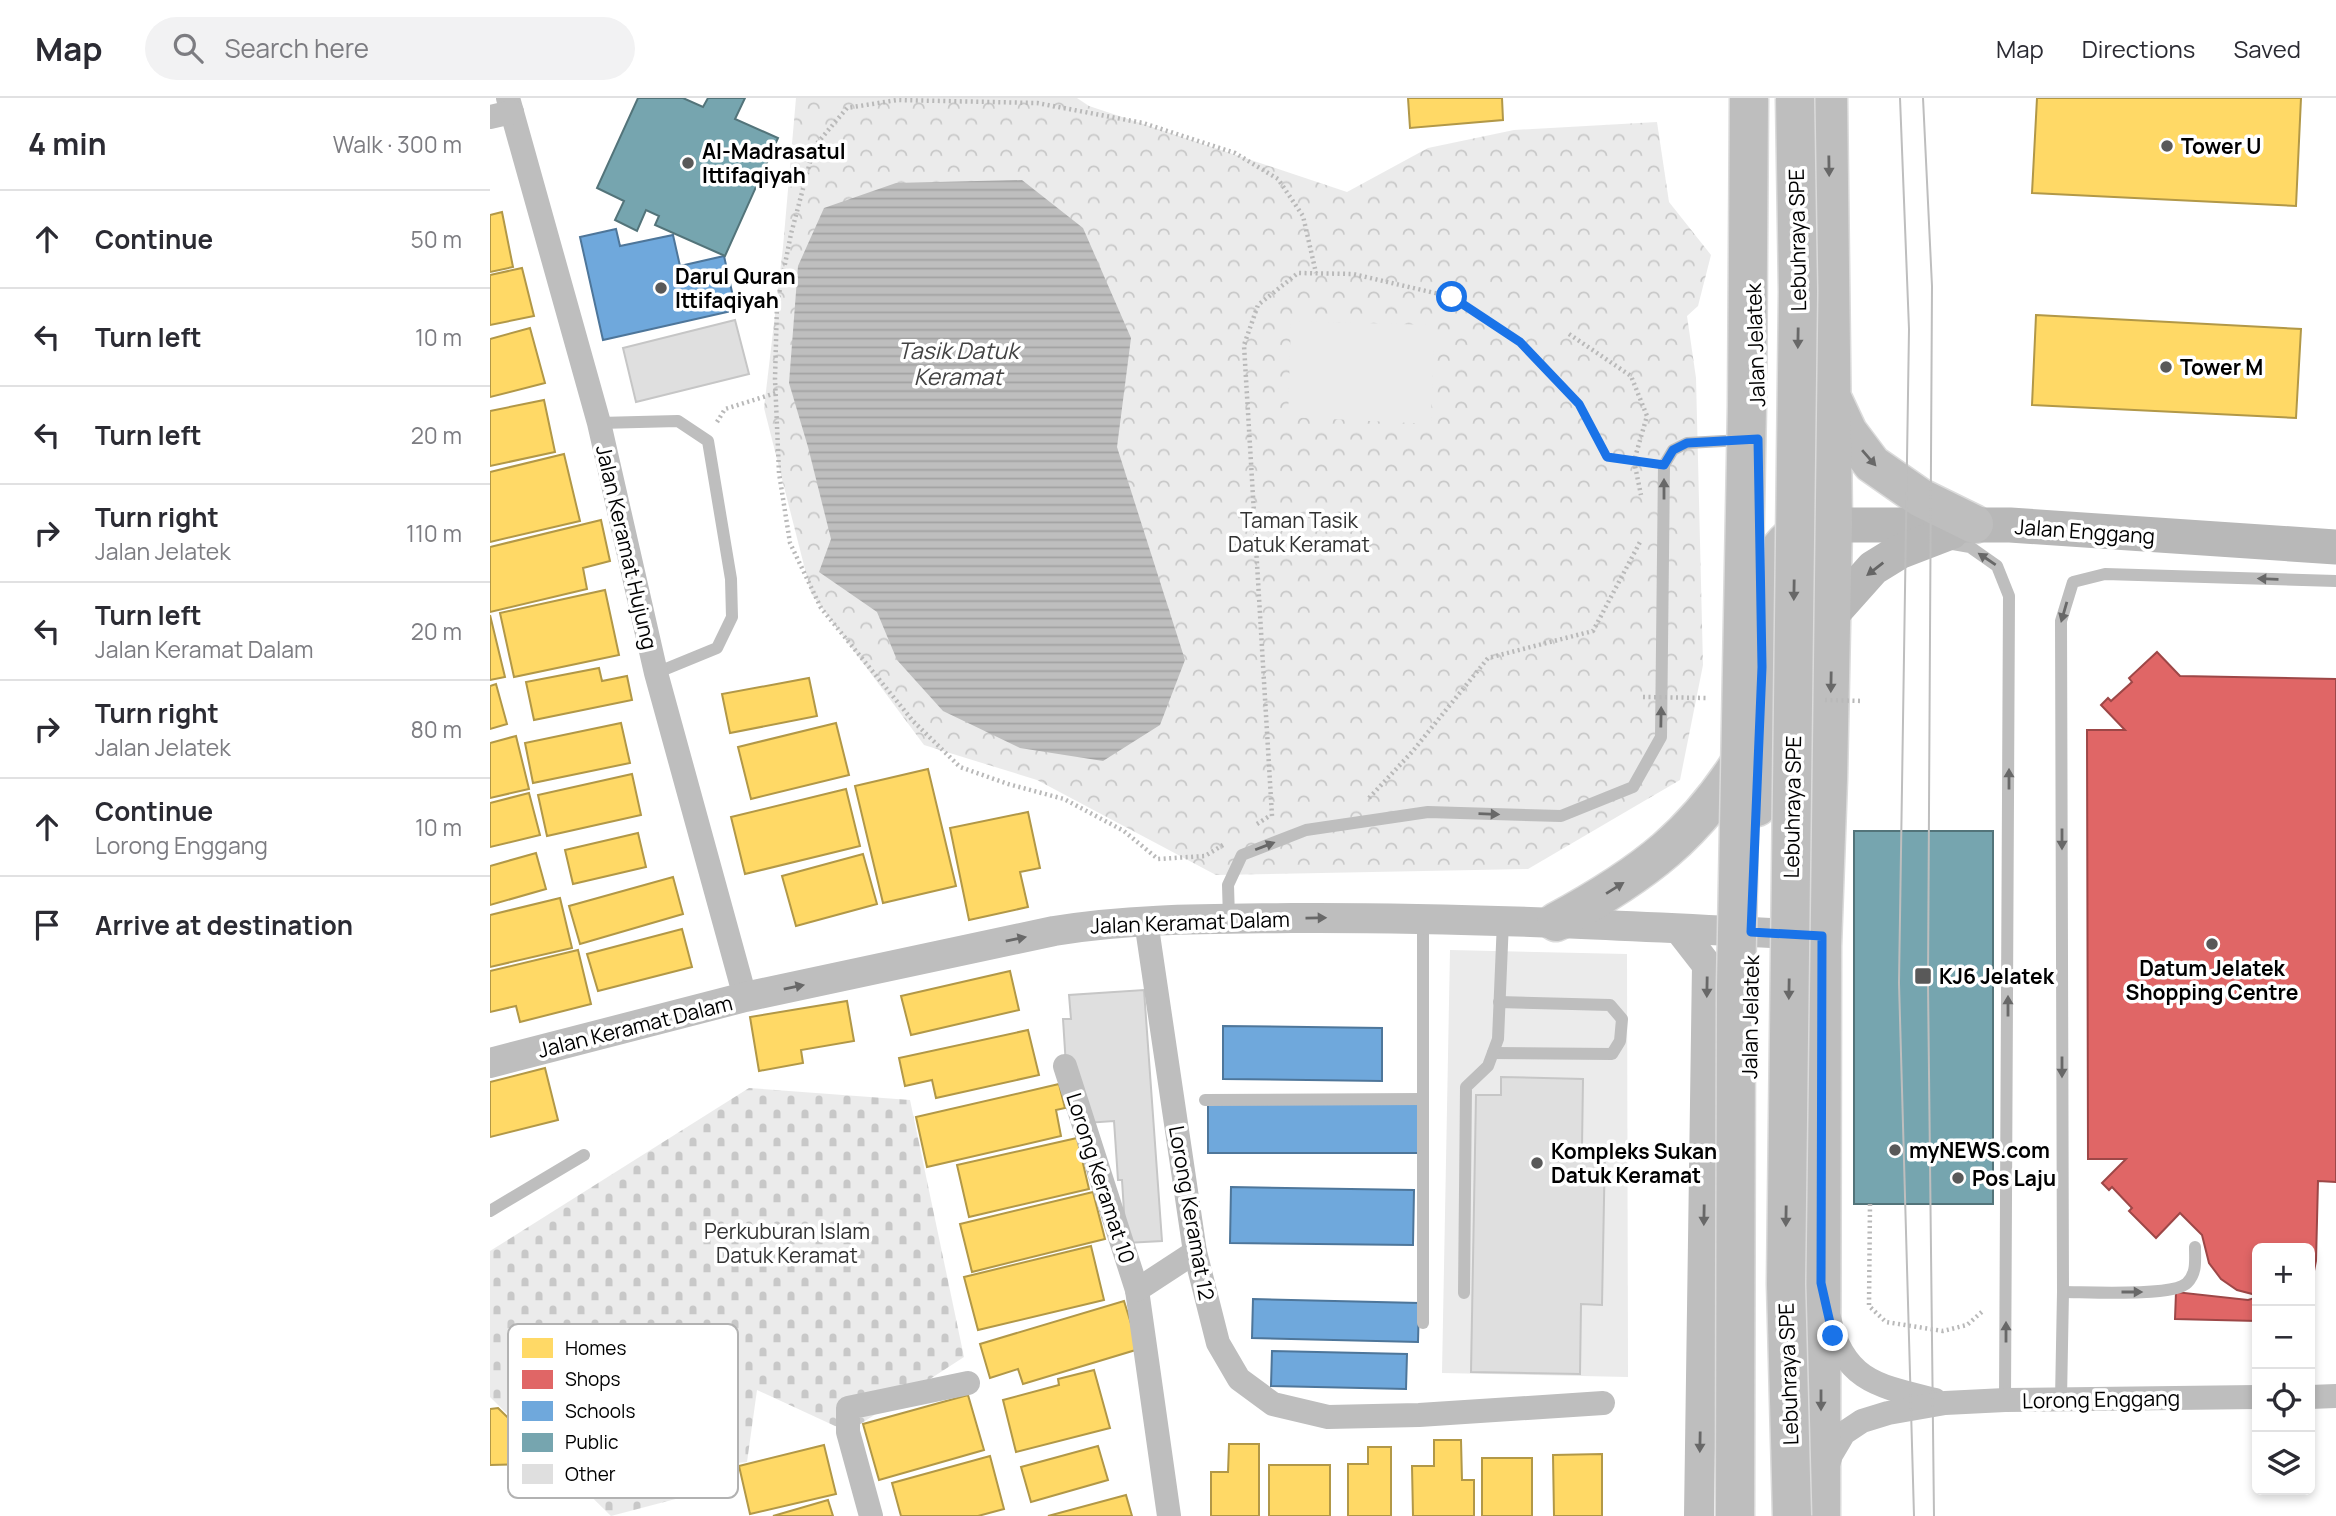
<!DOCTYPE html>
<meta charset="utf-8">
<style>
:root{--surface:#fff;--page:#f2f2f3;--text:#2b2b33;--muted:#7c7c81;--line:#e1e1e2}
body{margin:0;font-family:Manrope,sans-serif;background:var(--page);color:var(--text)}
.controls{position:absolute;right:21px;bottom:21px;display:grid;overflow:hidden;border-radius:10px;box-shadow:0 4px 10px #0003}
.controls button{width:63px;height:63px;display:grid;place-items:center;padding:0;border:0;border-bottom:2px solid var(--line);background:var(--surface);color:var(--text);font:35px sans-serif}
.stop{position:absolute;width:21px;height:21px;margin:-16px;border:5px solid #1a73e8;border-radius:50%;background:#fff}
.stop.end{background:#1a73e8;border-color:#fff;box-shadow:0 2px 7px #0008}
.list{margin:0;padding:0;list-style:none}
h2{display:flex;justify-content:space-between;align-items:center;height:91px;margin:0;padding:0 28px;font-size:30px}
h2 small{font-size:23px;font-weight:400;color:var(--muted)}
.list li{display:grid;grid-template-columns:46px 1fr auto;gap:21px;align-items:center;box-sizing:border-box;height:98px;padding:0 28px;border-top:2px solid var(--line)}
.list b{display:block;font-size:26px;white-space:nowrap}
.list p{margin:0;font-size:23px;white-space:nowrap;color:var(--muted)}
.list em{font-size:23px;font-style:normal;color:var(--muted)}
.icon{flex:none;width:38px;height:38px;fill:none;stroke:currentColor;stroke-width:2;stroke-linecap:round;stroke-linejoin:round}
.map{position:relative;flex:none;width:1846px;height:1418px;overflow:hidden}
header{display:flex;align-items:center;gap:42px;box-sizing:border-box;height:98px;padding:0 35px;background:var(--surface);border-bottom:2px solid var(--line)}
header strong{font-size:33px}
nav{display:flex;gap:38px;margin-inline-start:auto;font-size:24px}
.search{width:490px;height:63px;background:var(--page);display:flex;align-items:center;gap:18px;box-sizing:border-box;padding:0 24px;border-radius:38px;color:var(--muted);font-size:26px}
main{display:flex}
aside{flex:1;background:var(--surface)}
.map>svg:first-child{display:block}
.forest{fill:url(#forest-crowns)}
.cemetery{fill:url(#cemetery-stones)}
.pitch{fill:#ebebeb}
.water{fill:url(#water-rules)}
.homes{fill:#ffd966;stroke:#b29847;stroke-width:2}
.shops{fill:#e06666;stroke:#9d4747;stroke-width:2}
.schools{fill:#6fa8dc;stroke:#4e769a;stroke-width:2}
.public{fill:#76a5af;stroke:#53747a;stroke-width:2}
.building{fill:#dfdfdf;stroke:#c6c6c6;stroke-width:2}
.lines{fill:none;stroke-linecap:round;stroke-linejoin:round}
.primary-casing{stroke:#dbdbdb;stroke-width:41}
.path{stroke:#b9b9b9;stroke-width:4.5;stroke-dasharray:2 3.5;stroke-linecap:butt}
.service{stroke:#bebebe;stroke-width:12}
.minor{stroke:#bebebe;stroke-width:24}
.tertiary{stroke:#bebebe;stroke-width:30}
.secondary{stroke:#b8b8b8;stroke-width:35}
.primary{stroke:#bebebe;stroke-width:38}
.tram{stroke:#bebebe;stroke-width:2}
.motorway-bridge-casing{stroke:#dbdbdb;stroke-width:41;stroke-linecap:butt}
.path-bridge{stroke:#b9b9b9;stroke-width:4.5;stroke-dasharray:2 3.5;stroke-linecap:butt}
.motorway-bridge{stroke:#bebebe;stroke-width:38}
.oneway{fill:#686868}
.oneway2{fill:#656565}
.route{stroke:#1a73e8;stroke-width:9}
.poi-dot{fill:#595959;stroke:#fff;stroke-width:2.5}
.labels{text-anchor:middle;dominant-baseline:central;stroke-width:7;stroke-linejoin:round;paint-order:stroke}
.poi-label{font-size:21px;font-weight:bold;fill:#000;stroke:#fff;text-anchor:start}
.street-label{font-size:21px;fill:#000;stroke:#fff}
.park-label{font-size:21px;fill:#323232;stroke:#fff}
.water-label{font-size:23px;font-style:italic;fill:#434343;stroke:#fff}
.key{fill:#fff;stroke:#b2b2b2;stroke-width:2}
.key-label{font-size:19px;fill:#000}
</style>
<header>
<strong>Map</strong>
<div class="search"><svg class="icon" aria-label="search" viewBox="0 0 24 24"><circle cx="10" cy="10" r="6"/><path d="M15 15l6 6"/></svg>Search here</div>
<nav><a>Map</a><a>Directions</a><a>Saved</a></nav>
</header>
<main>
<aside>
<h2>4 min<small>Walk · 300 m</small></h2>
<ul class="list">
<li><svg class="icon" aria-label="ahead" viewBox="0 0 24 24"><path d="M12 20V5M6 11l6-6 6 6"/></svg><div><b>Continue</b></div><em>50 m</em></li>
<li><svg class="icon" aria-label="left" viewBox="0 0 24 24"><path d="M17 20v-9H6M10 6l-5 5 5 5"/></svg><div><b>Turn left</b></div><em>10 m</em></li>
<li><svg class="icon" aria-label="left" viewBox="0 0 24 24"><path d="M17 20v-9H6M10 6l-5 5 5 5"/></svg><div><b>Turn left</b></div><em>20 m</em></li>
<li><svg class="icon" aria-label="right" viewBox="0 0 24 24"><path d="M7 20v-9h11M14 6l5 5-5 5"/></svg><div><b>Turn right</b><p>Jalan Jelatek</p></div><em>110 m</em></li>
<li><svg class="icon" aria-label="left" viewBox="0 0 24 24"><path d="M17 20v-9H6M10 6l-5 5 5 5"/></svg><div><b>Turn left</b><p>Jalan Keramat Dalam</p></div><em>20 m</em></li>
<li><svg class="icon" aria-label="right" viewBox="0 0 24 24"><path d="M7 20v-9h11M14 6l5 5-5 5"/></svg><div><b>Turn right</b><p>Jalan Jelatek</p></div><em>80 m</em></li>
<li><svg class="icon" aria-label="ahead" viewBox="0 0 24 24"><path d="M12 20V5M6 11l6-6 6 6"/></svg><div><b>Continue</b><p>Lorong Enggang</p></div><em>10 m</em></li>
<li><svg class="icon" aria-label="arrive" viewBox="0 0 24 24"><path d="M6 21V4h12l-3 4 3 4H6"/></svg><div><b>Arrive at destination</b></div></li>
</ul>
</aside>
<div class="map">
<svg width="1846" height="1418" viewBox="0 0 1846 1418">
<defs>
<pattern id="forest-crowns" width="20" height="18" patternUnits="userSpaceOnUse" patternTransform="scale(1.75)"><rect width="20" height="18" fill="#ebebeb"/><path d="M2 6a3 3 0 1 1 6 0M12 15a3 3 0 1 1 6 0" fill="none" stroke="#c8c8c8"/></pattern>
<pattern id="cemetery-stones" width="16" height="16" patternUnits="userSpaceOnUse" patternTransform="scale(1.75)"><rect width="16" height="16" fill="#ebebeb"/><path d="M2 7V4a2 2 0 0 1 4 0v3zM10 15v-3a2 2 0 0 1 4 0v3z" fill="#c8c8c8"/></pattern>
<pattern id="water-rules" width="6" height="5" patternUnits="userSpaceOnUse" patternTransform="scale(1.75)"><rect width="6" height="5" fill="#bebebe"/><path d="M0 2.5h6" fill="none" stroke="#a2a2a2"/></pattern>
</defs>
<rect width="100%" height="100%" fill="#fff"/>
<!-- forest -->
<path class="forest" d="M306,0H587L599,8L857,94L938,50L1024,32L1167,24L1179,104L1221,157L1208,208L1197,218L1206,280L1213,567L1190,682L1038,771L726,777L547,682L434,647L321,495L274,310L293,149Z"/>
<!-- cemetery -->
<path class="cemetery" d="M259,990L420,1002L474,1259L358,1334L267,1292L257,1364L207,1369L216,1393L121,1418L0,1299V1153Z"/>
<!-- pitch -->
<g class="pitch">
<path d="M801,223L944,227L941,326L798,319Z"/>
<path d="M960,852L1137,856L1138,1279L952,1275Z"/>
</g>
<!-- water -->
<path class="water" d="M532,82L593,130L641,240L627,349L695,562L670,627L613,663L530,650L453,613L407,562L387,514L329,474L341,441L318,349L299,285L308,168L334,110L406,85Z"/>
<!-- homes -->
<g class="homes">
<path d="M918,0H1012L1013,22L920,30Z"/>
<path d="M1547,0H1811L1806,108L1542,95Z"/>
<path d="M12,114L23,169L0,174V117Z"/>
<path d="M32,170L44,218L0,227V177Z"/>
<path d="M1546,217L1811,231L1806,320L1542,307Z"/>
<path d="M40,230L55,285L0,299V241Z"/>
<path d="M54,302L65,354L0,368V313Z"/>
<path d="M74,356L90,423L0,444V374Z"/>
<path d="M111,422L120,463L93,470L97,491L0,514V449Z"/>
<path d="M115,492L129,557L24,579L10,515Z"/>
<path d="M0,517L15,579L0,582Z"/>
<path d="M109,570L112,583L137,578L142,602L44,622L36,584Z"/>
<path d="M319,580L327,618L240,635L232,596Z"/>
<path d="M6,586L17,626L0,631V588Z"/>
<path d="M131,625L140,665L43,685L35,645Z"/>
<path d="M346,625L359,677L261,701L248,649Z"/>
<path d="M26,638L39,691L0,700V645Z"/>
<path d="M438,671L466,788L393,805L365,688Z"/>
<path d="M142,676L151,717L57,738L48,697Z"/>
<path d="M356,691L370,748L255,776L241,719Z"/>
<path d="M39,695L50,737L0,749V705Z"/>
<path d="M538,714L550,770L530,774L538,809L479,822L460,730Z"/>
<path d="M148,735L156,769L83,786L75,752Z"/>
<path d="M46,755L56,791L0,807V768Z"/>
<path d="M373,756L387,806L306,828L292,778Z"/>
<path d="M183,779L193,816L90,846L79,808Z"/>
<path d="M70,800L82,850L0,869V817Z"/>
<path d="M192,831L202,869L108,893L97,856Z"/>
<path d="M88,852L101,906L30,924L26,908L0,914V873Z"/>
<path d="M520,873L529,912L421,937L411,898Z"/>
<path d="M357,903L364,943L311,952L313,965L269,973L260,919Z"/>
<path d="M538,932L549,977L446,1000L442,982L415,988L409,960Z"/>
<path d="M55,970L68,1022L0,1039V984Z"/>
<path d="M569,986L575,1010L566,1012L571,1038L437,1069L426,1019Z"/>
<path d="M587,1040L599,1091L479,1119L467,1067Z"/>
<path d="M603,1094L615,1141L482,1174L470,1126Z"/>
<path d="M601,1148L614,1202L488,1232L474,1179Z"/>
<path d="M634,1203L649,1251L533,1286L528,1271L500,1280L490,1246Z"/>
<path d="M604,1272L620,1330L526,1354L513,1302L569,1287L568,1281Z"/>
<path d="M478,1297L494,1352L389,1382L373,1326Z"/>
<path d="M8,1310L40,1341L41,1366L0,1367V1311Z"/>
<path d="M944,1342H971L972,1382H984V1418H923L922,1368H944Z"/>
<path d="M739,1346H769V1418H721V1374H738Z"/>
<path d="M334,1347L346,1396L260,1416L249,1368Z"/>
<path d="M608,1348L618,1382L541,1404L531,1369Z"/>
<path d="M878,1349H901V1418H858V1366H878Z"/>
<path d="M1112,1356V1418H1064L1063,1357Z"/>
<path d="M500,1358L514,1411L488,1418H411L402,1385Z"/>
<rect x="992" y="1360" width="50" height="58"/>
<rect x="779" y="1367" width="61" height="51"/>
<path d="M636,1397L642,1418H558Z"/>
<path d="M338,1402L343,1418H283Z"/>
</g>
<!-- shops -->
<path class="shops" d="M1667,554L1690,578L1846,581V1084L1828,1083L1826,1163L1820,1193V1150H1767V1223L1685,1221L1686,1194L1758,1202L1765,1200L1766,1197L1747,1192L1731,1181L1719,1165L1712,1137L1690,1115L1666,1140L1639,1113L1642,1110L1622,1089L1619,1092L1612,1085L1636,1061H1598L1597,632H1635L1611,607L1618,600L1621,603L1642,584L1639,580Z"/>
<!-- schools -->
<g class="schools">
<path d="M126,131L130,148L183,137L190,168L234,158L246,212L113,242L90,139Z"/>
<path d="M733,928L892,930V983L733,981Z"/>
<rect x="718" y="998" width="210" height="57"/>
<path d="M741,1089L924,1092L923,1147L740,1145Z"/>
<path d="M763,1201L929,1205L928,1244L762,1240Z"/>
<path d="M782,1253L917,1256L916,1291L781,1288Z"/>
</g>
<!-- public -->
<g class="public">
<path d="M148,0H193L213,9L218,0H255L245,21L288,40L235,158L165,127L169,118L156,112L147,133L125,122L134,103L107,90Z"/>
<rect x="1364" y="733" width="139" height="373"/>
</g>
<!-- building -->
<g class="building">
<path d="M245,222L259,276L146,304L133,250Z"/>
<path d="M654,892L672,1143L636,1145L632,1082H628L624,1023L596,1025L576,968L573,921H581L579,897Z"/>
<path d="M1011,979L1093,981L1092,1049L1115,1050L1112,1207L1091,1206L1090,1276L981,1274L986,997H1011Z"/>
</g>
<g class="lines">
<defs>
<g id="primary">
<path d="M1344,304L1358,334L1382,366L1431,400L1484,426"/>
<path d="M1270,492C1281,463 1293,433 1328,427"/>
<path d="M1267,709L1272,569L1270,503"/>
<path d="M1066,824C1154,776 1207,737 1259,650"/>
<path d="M1331,1418L1332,848L1338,681L1343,427L1338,0"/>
</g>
</defs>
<!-- primary casing -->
<use href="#primary" class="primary-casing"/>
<!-- path -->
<g class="path">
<path d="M1079,236L1141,278L1157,318L1144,363L1151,397"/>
<path d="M227,324L235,311L286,295"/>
<path d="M879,700L922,654L998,560L1103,533L1150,444"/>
<path d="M782,718L754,247L768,207L808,175L863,176L962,199L1030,244L1089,306L1117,359L1156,364"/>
<path d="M767,726L781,717"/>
<path d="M733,747L715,758L668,761L634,733L574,701L518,686L470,669L423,623L331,510L300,445L289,375L285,281L287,206L301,136L324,49L357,10L407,2L547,5L653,25L745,55L788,81L813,118L826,175"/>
<path d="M1380,1106L1379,1208L1396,1224L1453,1233L1477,1227L1494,1212"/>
</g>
<!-- service -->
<g class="service">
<path d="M109,325L188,323L218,343L241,481L242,519L227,550L166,575"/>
<path d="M1457,445L1480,449L1507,468L1519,498L1515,1302"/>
<path d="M739,821L738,787L752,757L816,732L938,714L1071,718L1143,689L1171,639L1174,367L1183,352L1197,345L1252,342"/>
<path d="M1003,955L1122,956L1130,943L1132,921L1120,907L1009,904"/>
<path d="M715,1002L933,1001"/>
<path d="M0,1113L94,1057"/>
<path d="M1573,1194C1597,1194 1683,1199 1697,1185C1707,1175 1705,1163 1705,1149"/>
<path d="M974,1195L976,989L998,968L1008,941L1013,823"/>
<path d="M933,1225V821"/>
<path d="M1571,1301L1573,1194L1571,523L1583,484L1615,476L1846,483"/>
</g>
<!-- minor -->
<g class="minor">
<path d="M18,0L109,325L166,575L255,899"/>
<path d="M0,19L22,14"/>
<path d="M656,823L705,1154L728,1245L749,1281L783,1306L838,1319L929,1317L1113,1305"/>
<path d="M575,968L647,1192L679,1418"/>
<path d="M647,1192L705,1154"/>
<path d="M1339,1220C1354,1283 1388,1288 1445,1302"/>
<path d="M1820,1299L1846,1298"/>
<path d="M1337,1370L1341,1357L1354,1335L1372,1323L1398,1315L1455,1305L1515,1302L1767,1299"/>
<path d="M381,1418L358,1334V1310L478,1285"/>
</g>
<!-- tertiary -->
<g class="tertiary">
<path d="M1189,831L1217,867L1209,1418"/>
<path d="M0,965L255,899L564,833C643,820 722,821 802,820C975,819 1147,828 1320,837"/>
</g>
<!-- secondary -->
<g class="secondary">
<path d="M1343,427H1520L1846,449"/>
<path d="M1342,516L1383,470L1409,454L1461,434"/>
</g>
<!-- primary -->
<use href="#primary" class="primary"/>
<!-- tram -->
<g class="tram">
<path d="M1410,0L1419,231L1409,885L1424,1418"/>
<path d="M1433,0L1442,188L1438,886L1444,1418"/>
</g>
<defs>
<g id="motorway-bridge">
<path d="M1245,1418L1246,888L1257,308L1259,0"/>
<path d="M1302,1418L1296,1186L1308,194L1305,0"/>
</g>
</defs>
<!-- motorway-bridge casing -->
<use href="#motorway-bridge" class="motorway-bridge-casing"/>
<!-- path-bridge -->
<g class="path-bridge">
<path d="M1153,599L1218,600"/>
<path d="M1335,602L1373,603"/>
</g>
<!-- motorway-bridge -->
<use href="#motorway-bridge" class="motorway-bridge"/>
</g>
<!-- one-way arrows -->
<defs><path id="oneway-solid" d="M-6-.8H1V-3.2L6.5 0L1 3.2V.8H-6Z" transform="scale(1.75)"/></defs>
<g class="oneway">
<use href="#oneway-solid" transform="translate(1339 68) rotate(89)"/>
<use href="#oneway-solid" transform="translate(1308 240) rotate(91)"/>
<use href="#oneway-solid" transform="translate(1379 360) rotate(49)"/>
<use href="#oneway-solid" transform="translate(1174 391) rotate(-90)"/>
<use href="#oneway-solid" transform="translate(1497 461) rotate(-146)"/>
<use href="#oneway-solid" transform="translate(1778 481) rotate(-178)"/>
<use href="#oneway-solid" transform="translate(1304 492) rotate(91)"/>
<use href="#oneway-solid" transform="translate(1574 514) rotate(106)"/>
<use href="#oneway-solid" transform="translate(1341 584) rotate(91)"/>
<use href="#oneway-solid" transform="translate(1171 619) rotate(-89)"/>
<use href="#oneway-solid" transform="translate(1519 681) rotate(-90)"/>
<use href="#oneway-solid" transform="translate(999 716) rotate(2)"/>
<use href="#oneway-solid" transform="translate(1572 741) rotate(90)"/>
<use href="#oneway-solid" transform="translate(775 748) rotate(-21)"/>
<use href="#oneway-solid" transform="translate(1125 790) rotate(-32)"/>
<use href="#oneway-solid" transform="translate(826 820) rotate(-1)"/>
<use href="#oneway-solid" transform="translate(526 841) rotate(-12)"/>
<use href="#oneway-solid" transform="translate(304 889) rotate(-12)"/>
<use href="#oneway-solid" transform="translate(1217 889) rotate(91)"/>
<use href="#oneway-solid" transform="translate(1299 891) rotate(91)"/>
<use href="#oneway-solid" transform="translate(1518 908) rotate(-90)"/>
<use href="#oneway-solid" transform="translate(1572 969) rotate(90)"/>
<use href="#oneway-solid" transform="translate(1214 1117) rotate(91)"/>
<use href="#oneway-solid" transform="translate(1296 1118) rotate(91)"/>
<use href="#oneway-solid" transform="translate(1642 1194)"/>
<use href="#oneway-solid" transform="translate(1516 1234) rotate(-90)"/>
<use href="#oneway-solid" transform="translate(1331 1302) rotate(90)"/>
<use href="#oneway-solid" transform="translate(1210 1344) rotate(91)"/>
</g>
<use class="oneway2" href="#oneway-solid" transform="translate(1385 471) rotate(142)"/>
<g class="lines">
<!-- route -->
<path class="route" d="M962,199L1030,244L1089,306L1117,359L1174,367L1183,352L1197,345L1268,341L1272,569L1261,834L1332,838L1331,1185L1343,1238"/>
</g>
<!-- markers -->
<g class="poi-dot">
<circle cx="1677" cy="48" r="7"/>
<circle cx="198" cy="65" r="7"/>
<circle cx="171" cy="190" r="7"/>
<circle cx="1676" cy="269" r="7"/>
<circle cx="1722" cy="846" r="7"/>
<rect x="1424" y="869" width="18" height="18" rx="3.5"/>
<circle cx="1405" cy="1052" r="7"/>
<circle cx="1047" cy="1065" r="7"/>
<circle cx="1468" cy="1080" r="7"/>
</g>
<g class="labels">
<!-- poi labels -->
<g class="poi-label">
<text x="1691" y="48">Tower U</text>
<text x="212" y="53">Al-Madrasatul<tspan x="212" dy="24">Ittifaqiyah</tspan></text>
<text x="185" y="178">Darul Quran<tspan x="185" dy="24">Ittifaqiyah</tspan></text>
<text x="1690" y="269">Tower M</text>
<text x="1722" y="870" text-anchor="middle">Datum Jelatek<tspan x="1722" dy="24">Shopping Centre</tspan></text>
<text x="1449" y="878">KJ6 Jelatek</text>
<text x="1419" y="1052">myNEWS.com</text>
<text x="1061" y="1053">Kompleks Sukan<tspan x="1061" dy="24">Datuk Keramat</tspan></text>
<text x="1482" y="1080">Pos Laju</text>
</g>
<!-- street labels -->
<g class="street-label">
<text transform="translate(1307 142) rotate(-91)">Lebuhraya SPE</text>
<text transform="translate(1265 247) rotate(-92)">Jalan Jelatek</text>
<text transform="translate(1595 433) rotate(4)">Jalan Enggang</text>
<text transform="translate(137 449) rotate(77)">Jalan Keramat Hujung</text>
<text transform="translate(1302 709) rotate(-89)">Lebuhraya SPE</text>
<text transform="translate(700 824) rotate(-2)">Jalan Keramat Dalam</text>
<text transform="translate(1260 919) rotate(-89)">Jalan Jelatek</text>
<text transform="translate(145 928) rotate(-14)">Jalan Keramat Dalam</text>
<text transform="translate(611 1080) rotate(72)">Lorong Keramat 10</text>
<text transform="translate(702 1115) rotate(80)">Lorong Keramat 12</text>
<text transform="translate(1298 1276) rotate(-92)">Lebuhraya SPE</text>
<text transform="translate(1611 1301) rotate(-1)">Lorong Enggang</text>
</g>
<!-- park labels -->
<g class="park-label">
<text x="809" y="422">Taman Tasik<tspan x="809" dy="24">Datuk Keramat</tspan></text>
<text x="297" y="1133">Perkuburan Islam<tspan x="297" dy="24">Datuk Keramat</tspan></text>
</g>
<!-- water labels -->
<g class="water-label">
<text x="468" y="252">Tasik Datuk<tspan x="468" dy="26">Keramat</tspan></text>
</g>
</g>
<!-- legend -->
<rect x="18" y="1226" width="230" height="174" rx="10" class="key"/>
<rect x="32" y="1240" width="31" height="20" fill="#ffd966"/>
<rect x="32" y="1272" width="31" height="19" fill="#e06666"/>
<rect x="32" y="1303" width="31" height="20" fill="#6fa8dc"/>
<rect x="32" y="1335" width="31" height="19" fill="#76a5af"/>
<rect x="32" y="1366" width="31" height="20" fill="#dfdfdf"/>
<g class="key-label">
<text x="75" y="1257">Homes</text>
<text x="75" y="1288">Shops</text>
<text x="75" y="1320">Schools</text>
<text x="75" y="1351">Public</text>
<text x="75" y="1383">Other</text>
</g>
</svg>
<div class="controls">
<button>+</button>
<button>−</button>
<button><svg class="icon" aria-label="locate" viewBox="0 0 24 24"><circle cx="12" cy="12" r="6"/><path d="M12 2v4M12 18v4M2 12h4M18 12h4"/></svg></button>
<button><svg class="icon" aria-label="layers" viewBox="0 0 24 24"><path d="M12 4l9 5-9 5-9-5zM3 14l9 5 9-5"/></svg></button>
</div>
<div class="stop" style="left:962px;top:199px"></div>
<div class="stop end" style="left:1343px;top:1238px"></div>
</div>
</main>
